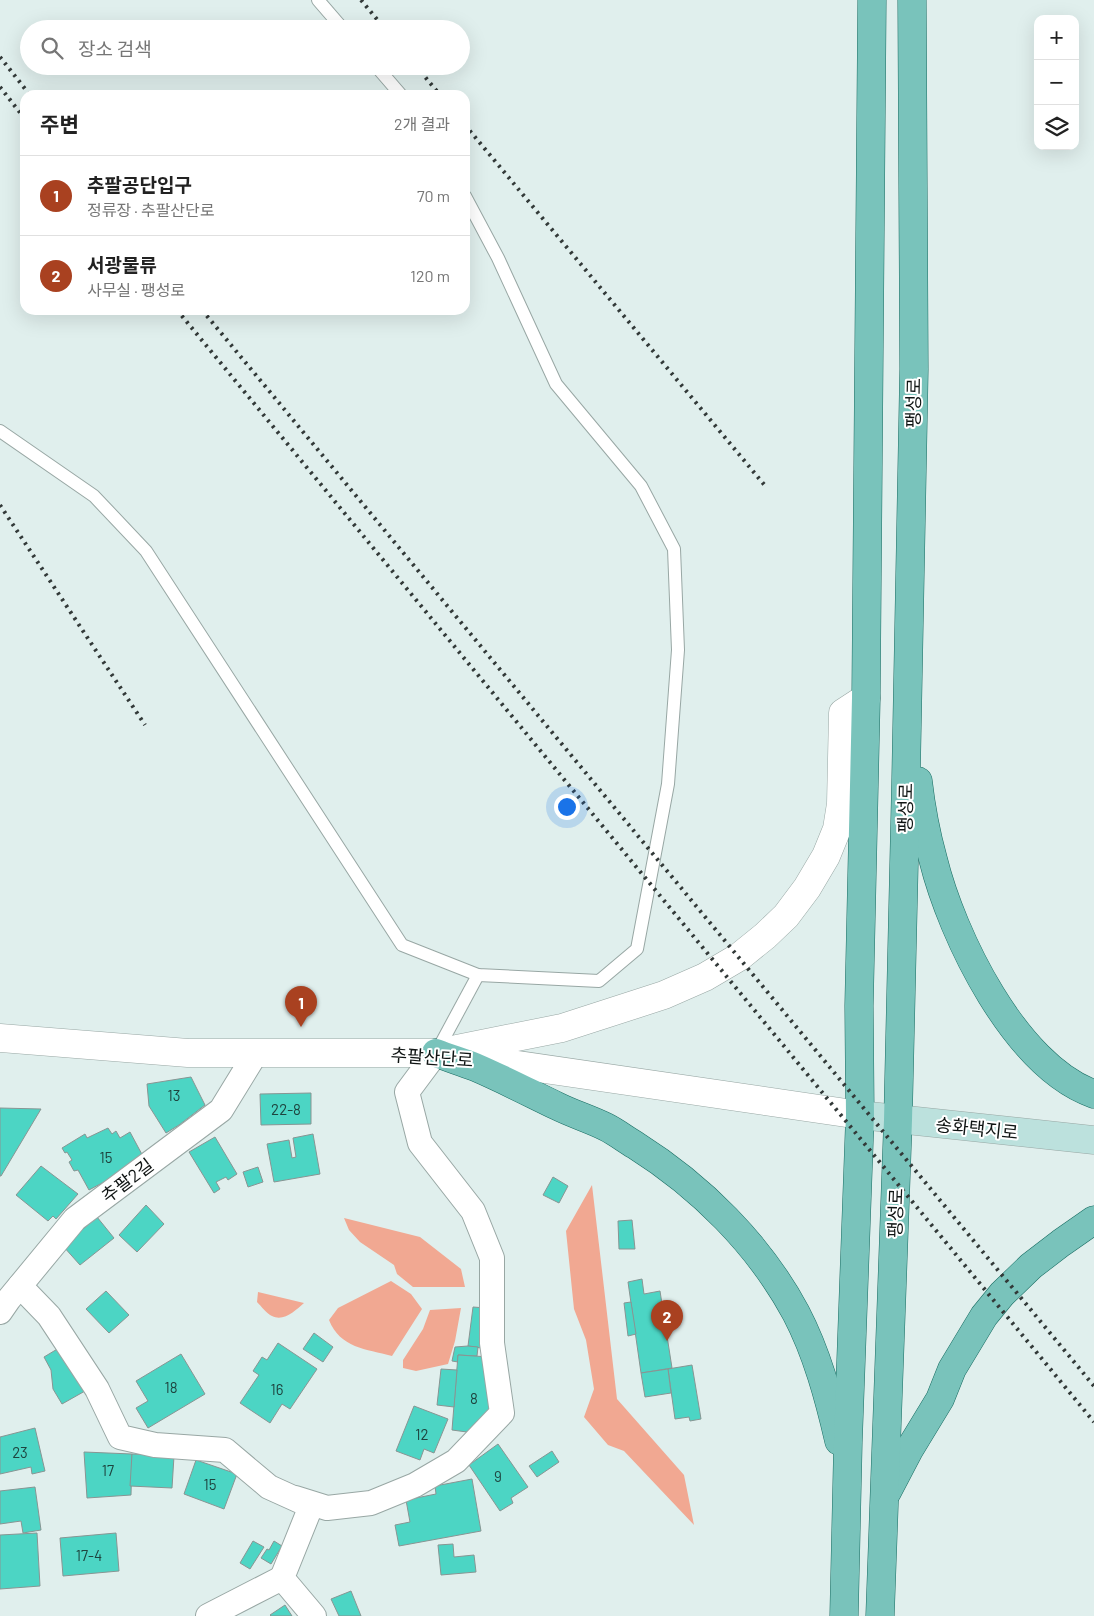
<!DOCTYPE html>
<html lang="ko">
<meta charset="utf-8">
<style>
:root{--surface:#fff;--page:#f2f2f2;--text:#222;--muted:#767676;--line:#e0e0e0;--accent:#a94120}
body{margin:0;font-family:Barlow,"Noto Sans KR",sans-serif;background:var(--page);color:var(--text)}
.controls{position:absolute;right:15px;top:15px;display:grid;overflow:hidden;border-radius:10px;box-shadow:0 5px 20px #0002}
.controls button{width:45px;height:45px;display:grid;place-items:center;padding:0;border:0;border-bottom:1px solid var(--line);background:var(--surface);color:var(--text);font:25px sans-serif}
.you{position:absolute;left:566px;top:806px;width:18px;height:18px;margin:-12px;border:4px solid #fff;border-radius:50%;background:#1a73e8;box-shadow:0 0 0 8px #1a73e833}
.badge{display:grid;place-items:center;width:32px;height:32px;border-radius:50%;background:var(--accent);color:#fff;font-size:16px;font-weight:700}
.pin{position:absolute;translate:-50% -41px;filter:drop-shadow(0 1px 2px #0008)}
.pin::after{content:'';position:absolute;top:26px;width:18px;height:15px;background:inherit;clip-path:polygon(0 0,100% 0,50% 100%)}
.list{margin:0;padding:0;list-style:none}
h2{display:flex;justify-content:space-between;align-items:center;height:65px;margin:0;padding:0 20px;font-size:21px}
h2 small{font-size:16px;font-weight:400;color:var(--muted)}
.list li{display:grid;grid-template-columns:32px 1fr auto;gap:15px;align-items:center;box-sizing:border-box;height:80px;padding:0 20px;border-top:1px solid var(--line)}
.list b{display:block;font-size:19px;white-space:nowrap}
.list p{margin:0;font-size:16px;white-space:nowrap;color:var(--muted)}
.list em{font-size:16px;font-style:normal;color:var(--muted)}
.icon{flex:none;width:28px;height:28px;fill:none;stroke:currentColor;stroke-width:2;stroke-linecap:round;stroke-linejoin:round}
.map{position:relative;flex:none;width:1094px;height:1616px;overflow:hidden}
.search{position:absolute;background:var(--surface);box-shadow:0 5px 20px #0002;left:20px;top:20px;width:450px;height:55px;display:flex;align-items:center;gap:12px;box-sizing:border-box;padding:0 18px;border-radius:28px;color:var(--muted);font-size:19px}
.panel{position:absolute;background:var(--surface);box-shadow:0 5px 20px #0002;left:20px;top:90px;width:450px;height:225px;border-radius:15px}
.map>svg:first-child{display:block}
.green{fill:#f1a892}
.building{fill:#4cd5c4;stroke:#889593}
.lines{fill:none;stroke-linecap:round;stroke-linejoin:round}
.service-casing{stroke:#98a7a4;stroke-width:14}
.minor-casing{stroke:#98a7a4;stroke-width:26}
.tertiary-casing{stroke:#98a7a4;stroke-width:29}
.secondary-casing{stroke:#98a7a4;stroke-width:29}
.primary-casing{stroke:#196c62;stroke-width:29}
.service{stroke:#fff;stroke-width:12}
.minor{stroke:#fff;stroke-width:24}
.tertiary{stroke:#fff;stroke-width:28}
.secondary{stroke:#bce1dd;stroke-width:28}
.primary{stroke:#79c3bb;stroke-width:28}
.rail{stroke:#323938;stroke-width:4;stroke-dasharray:2.5 5;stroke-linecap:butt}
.labels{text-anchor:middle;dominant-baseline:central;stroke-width:4;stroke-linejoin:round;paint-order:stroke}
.number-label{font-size:15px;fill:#1e443f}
.street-label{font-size:18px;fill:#0f1413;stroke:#fff}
</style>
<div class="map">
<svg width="1094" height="1616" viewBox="0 0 1094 1616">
<rect width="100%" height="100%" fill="#e0efed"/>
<!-- green -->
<g class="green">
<path d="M592,1185L617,1399L684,1475L694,1525L624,1451L608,1445L584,1417L594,1389L586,1340L574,1309L566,1231Z"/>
<path d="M344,1218L420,1237L461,1269L465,1287H413L397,1274L394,1265L360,1242L349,1230Z"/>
<path d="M391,1281L411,1294L422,1309L392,1356C366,1349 340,1348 329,1320L338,1308Z"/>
<path d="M258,1292L304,1303C296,1310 284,1322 272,1316C267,1314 261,1306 257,1302Z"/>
<path d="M461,1308L455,1341L448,1364L416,1371L403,1368V1360L423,1329L430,1310Z"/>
</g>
<!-- building -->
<g class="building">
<path d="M191,1077L205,1105L179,1125L166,1133L149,1106L147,1084Z"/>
<path d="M311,1093V1124L261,1125L260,1094Z"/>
<path d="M0,1108L41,1109L1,1176H0Z"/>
<path d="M108,1128L112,1134L116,1131L120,1138L130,1132L145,1160L89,1190L78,1170L74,1171L69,1162L72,1160L67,1152L65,1153L62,1148L85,1134L87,1138Z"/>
<path d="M313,1134L320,1174L274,1182L267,1144L289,1140L292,1158L296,1157L293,1138Z"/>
<path d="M215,1137L237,1174L228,1180L226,1177L216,1182L220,1189L214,1193L189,1152Z"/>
<path d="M41,1166L78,1194L56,1219L53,1216L48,1221L16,1195Z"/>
<path d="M258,1167L263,1182L248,1187L243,1172Z"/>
<path d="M553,1177L568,1186L559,1203L543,1195Z"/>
<path d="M146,1205L164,1224L137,1252L119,1235Z"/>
<path d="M97,1217L114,1238L80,1265L63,1246Z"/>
<path d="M632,1220L635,1249H619L618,1221Z"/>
<path d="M642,1279L644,1294L660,1291L672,1368L641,1373L628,1282Z"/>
<path d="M106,1291L129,1315L109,1333L86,1309Z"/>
<path d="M631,1302L636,1334L628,1336L624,1303Z"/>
<path d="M473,1307L486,1308L481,1348L468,1346Z"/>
<path d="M314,1333L333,1347L323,1362L303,1349Z"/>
<path d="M278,1343L317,1369L290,1409L282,1404L270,1423L240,1403L259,1375L253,1371L262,1357L267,1360Z"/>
<path d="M468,1346L478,1347L477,1356L458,1355V1362L452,1361L455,1347Z"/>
<path d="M59,1348L85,1391L62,1404L53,1389L51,1370L44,1357Z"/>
<path d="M181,1354L205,1394L148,1428L136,1408L148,1401L136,1381Z"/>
<path d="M458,1355L490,1357L493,1412L467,1432L452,1430Z"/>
<path d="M692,1365L701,1419L690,1421L689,1417L675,1419L668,1369Z"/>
<path d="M441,1369L457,1370L454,1407L437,1405Z"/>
<path d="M668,1369L671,1393L645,1397L641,1373Z"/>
<path d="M414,1406L448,1419L434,1453L424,1449L420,1460L396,1451Z"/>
<path d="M35,1428L45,1471L32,1474L31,1467L0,1474V1437Z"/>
<path d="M498,1444L528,1487L511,1498L513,1503L500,1511L469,1465Z"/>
<path d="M552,1451L559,1462L537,1477L529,1466Z"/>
<path d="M84,1452L132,1454L131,1495L87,1498Z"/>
<path d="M132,1454L174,1456L172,1488L130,1486Z"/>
<path d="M196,1460L237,1474L224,1509L184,1494Z"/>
<path d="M472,1479L481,1531L399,1546L395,1525L410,1522L406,1500L436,1494L435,1486Z"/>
<path d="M35,1487L41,1530L23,1533L21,1521L0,1524V1491Z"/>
<path d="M37,1533L40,1586L0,1589V1535Z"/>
<path d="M116,1533L119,1571L63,1576L60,1538Z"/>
<path d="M253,1541L264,1547L250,1569L240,1563Z"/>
<path d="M274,1541L282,1546L271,1564L261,1558L267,1549L269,1550Z"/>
<path d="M453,1544L454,1557L474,1555L476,1572L441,1575L438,1545Z"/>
<path d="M351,1591L361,1616H339L331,1599Z"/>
<path d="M285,1605L292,1616H271L270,1615Z"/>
</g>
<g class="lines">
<defs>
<g id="service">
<path d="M318,0L343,29"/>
<path d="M376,66L401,95"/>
<path d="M0,431L94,496L146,551L402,945L478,975L599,981L637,949L668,784L678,650L674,549L641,486L556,384L498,258L465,196"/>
<path d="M436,1053L478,975"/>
</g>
<g id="minor">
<path d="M20,1286L49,1316L97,1389L120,1437L155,1445L225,1450L269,1487L311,1506L282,1578L314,1616"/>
<path d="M0,1312L9,1299L75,1219L221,1110L256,1053"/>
<path d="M295,1498L327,1508L371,1503L415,1485L456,1461L502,1413L492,1343V1258L473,1211L420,1143L407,1092L436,1053"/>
<path d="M208,1616L282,1578"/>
</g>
<g id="tertiary">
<path d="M0,1038L188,1053H436L860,1115"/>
<path d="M457,1049L562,1028L664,995L705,977L739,957L765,936L786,916L807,888L826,856L837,829L841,804L843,713L866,698"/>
</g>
<path id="secondary" d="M860,1115L1094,1140"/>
<g id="primary">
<path d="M918,781C921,807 926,834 933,859C952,936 1015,1066 1094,1094"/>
<path d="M436,1053C449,1058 462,1062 475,1067C503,1079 530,1093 557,1106C573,1114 590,1119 606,1127C616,1132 625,1139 635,1145C700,1186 759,1244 796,1313C817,1353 829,1398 839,1441"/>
<path d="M887,1492L909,1450L940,1399L952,1369L984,1316L1002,1294L1031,1266L1061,1243L1094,1220"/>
<path d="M844,1616L848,1442L860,1115L859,1006L866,698L872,0"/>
<path d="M880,1616L898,1120L906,778L914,369L912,0"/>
</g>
</defs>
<!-- service casing -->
<use href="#service" class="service-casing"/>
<!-- minor casing -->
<use href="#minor" class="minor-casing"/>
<!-- tertiary casing -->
<use href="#tertiary" class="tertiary-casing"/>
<!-- secondary casing -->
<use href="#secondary" class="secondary-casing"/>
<!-- primary casing -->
<use href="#primary" class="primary-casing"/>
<!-- service -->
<use href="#service" class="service"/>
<!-- minor -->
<use href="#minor" class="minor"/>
<!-- tertiary -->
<use href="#tertiary" class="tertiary"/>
<!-- secondary -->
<use href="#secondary" class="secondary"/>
<!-- primary -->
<use href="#primary" class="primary"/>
<!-- rail -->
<g class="rail">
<path d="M361,0L385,29"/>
<path d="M0,57L30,95"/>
<path d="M416,66L440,95"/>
<path d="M0,87L25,119"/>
<path d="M465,125L767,488"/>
<path d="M177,310L1094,1422"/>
<path d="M202,310L1094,1386"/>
<path d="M0,505L145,725"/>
</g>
</g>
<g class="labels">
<!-- number labels -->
<g class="number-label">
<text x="174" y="1095">13</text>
<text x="286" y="1109">22-8</text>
<text x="106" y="1157">15</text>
<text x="171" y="1387">18</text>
<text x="277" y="1389">16</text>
<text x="474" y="1398">8</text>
<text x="422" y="1434">12</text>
<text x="20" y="1452">23</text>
<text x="108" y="1470">17</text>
<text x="498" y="1476">9</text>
<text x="210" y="1484">15</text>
<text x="89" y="1555">17-4</text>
</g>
<!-- street labels -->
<g class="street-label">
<text transform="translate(913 403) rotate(-89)">팽성로</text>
<text transform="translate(905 808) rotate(-89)">팽성로</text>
<text transform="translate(432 1057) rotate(4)">추팔산단로</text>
<text transform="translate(977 1128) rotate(6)">송화택지로</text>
<text transform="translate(127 1180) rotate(-37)">추팔2길</text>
<text transform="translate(895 1213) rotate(-88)">팽성로</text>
</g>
</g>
</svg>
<div class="controls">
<button>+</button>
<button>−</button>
<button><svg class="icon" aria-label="layers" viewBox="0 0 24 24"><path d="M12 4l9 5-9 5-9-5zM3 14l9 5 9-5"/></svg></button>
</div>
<div class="you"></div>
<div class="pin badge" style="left:301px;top:1027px">1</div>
<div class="pin badge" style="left:667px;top:1341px">2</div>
<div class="search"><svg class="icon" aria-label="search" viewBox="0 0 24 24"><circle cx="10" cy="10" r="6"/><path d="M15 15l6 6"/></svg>장소 검색</div>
<section class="panel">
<h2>주변<small>2개 결과</small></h2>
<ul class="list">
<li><span class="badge">1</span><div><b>추팔공단입구</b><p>정류장 · 추팔산단로</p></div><em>70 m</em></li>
<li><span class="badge">2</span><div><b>서광물류</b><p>사무실 · 팽성로</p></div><em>120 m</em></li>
</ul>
</section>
</div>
